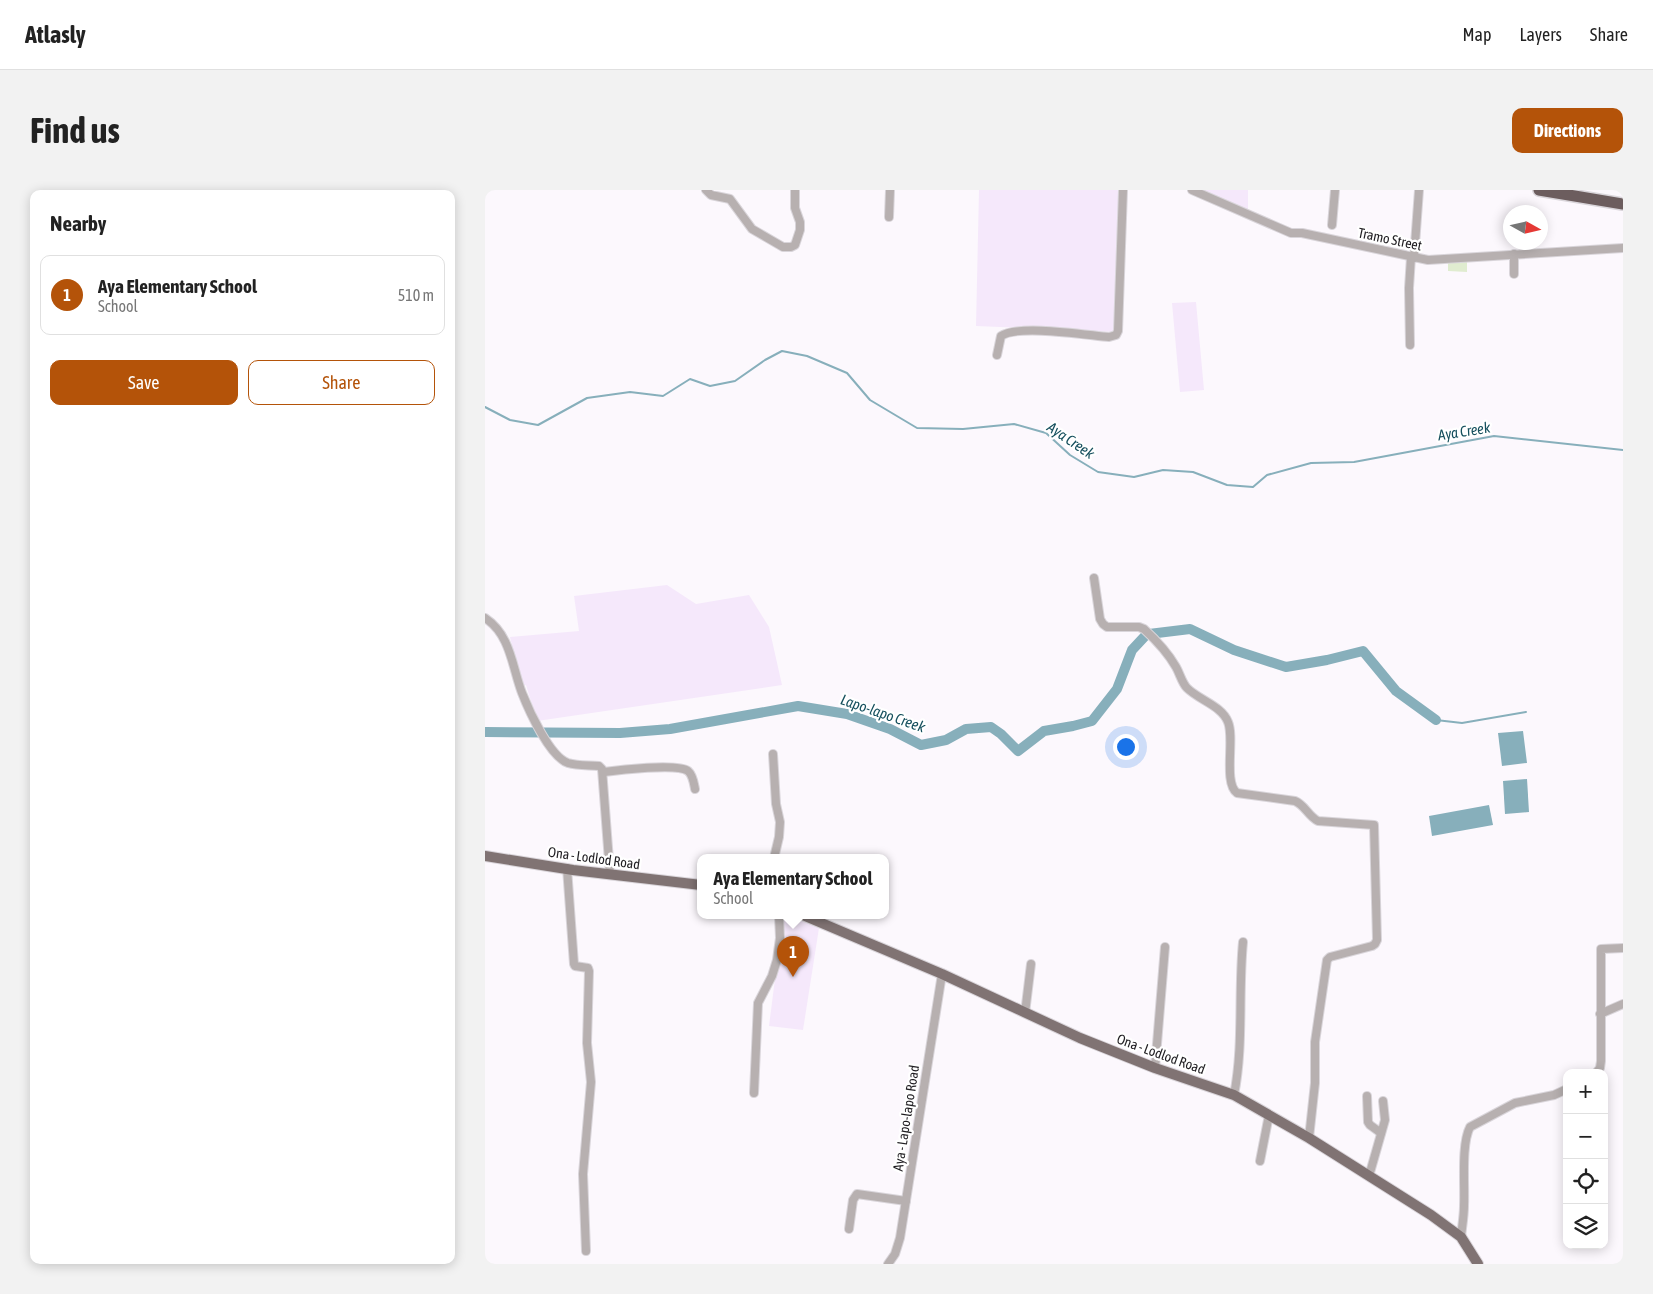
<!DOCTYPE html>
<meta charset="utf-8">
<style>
:root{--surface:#fff;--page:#f2f2f2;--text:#222;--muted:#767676;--line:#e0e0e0;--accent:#b45309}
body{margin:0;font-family:"Asap Condensed",sans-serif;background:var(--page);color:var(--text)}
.controls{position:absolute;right:15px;bottom:15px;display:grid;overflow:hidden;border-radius:10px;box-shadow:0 2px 12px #0003}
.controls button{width:45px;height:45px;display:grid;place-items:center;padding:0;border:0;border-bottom:1px solid var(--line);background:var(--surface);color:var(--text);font:25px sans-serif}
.compass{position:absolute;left:1018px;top:15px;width:45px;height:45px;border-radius:50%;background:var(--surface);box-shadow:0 2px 12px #0003;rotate:98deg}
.you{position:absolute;left:640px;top:556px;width:18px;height:18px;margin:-12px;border:4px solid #fff;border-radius:50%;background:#1a73e8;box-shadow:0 0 0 8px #1a73e833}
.badge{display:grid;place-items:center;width:32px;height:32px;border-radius:50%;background:var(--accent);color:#fff;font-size:16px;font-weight:700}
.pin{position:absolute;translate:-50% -41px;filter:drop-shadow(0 1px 2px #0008)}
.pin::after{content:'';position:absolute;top:26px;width:18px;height:15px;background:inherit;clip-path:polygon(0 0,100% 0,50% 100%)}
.popup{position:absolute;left:212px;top:664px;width:192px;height:65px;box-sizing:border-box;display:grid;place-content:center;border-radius:10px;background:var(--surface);filter:drop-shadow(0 1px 4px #0005);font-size:16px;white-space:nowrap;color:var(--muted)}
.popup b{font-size:19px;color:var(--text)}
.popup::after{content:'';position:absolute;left:50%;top:100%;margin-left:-10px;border:10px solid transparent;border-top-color:var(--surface)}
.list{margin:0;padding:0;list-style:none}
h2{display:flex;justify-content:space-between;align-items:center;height:65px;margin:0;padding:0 20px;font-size:21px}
h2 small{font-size:16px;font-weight:400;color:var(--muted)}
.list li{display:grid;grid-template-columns:32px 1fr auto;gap:15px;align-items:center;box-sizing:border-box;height:80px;margin:0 10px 10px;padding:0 10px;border:1px solid var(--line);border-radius:10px}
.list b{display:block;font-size:19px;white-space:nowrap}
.list p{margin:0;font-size:16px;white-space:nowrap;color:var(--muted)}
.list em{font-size:16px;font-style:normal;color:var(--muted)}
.actions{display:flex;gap:10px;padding:15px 20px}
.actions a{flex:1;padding:11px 0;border:1px solid var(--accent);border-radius:10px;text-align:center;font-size:18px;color:var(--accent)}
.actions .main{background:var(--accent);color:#fff}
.icon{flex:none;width:28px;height:28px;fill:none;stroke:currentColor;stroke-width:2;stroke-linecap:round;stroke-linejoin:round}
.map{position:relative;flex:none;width:1138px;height:1074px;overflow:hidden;border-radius:10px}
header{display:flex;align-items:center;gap:30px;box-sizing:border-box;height:70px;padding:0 25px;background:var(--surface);border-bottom:1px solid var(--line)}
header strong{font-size:24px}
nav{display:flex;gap:28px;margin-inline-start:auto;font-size:18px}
.intro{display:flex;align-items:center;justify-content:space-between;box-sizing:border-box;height:120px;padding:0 30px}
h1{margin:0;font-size:35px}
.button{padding:12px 22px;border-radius:10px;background:var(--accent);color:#fff;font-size:18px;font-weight:700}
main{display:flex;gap:30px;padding:0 30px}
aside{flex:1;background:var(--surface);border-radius:10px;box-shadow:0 2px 12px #0003}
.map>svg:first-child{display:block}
.built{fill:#f5e8fb}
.green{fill:#e0ecd0}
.water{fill:#87afbb}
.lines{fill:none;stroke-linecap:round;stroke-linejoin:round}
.stream{stroke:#87afbb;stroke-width:2}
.river{stroke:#87afbb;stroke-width:10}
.minor-casing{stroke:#d9d5da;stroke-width:10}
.major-casing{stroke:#d9d5da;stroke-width:12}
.highway-casing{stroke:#d9d5da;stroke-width:14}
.minor{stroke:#b7b0b0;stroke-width:8}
.major{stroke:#807373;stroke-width:10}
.highway{stroke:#6c5d5e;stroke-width:11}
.labels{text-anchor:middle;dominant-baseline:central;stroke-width:4.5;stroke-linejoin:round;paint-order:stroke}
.street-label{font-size:14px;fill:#201e22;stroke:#fff}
.water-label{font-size:15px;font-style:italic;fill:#154f5d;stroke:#fff}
</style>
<header>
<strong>Atlasly</strong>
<nav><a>Map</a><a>Layers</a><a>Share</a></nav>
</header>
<div class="intro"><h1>Find us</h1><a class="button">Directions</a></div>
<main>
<aside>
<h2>Nearby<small></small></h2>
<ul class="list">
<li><span class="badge">1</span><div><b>Aya Elementary School</b><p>School</p></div><em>510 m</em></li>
</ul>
<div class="actions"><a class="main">Save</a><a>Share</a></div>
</aside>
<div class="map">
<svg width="1138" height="1074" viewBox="0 0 1138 1074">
<rect width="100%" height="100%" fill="#fcf8fd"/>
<!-- built -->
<g class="built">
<path d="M494,0H636L632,142L491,136Z"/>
<path d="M718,0H763V21L718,1Z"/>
<path d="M711,112L719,200L695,202L687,113Z"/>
<path d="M182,395L211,414L264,405L284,437L297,495L52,531L41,495L36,496L25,447L94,441L89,406Z"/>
<path d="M298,726H305L334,738L318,840L284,836Z"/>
</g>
<!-- green -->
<path class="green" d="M963,71H982V82L963,81Z"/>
<!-- water -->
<g class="water">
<path d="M1038,541L1042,573L1017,576L1013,543Z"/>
<path d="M1042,589L1044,622L1020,624L1018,591Z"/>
<path d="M1004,615L1008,635L947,646L944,626Z"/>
</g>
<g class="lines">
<!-- stream -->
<g class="stream">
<path d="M0,217L25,230L53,235L102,208L145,202L178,206L205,189L225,196L250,191L280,170L297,161L322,166L362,183L385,210L432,238L478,239L529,234L561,243L585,265L613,282L649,287L678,280L708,282L742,295L768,297L782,285L826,273L869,272L1009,246L1138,260"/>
<path d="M951,530L977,533L1041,522"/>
</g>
<!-- river -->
<path class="river" d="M0,542L135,543L185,539L313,516L362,524L405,539L436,555L461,550L481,539L506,537L516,544L533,561L559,541L588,536L607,531L632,499L647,460L661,445L664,444L705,439L749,460L801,477L842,470L878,461L911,501L951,530"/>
<defs>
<g id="minor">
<path d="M221,0L226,5L245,9L267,39L298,57H306L310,55L315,40V32L310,18V0"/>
<path d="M707,0L806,43H817L943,70L1138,58"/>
<path d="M404,27L405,0"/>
<path d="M847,35L850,0"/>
<path d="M929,68L934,0"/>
<path d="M1029,84V64"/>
<path d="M925,155L924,98L926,67"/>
<path d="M512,165L516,146C533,134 601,145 624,147L631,145L633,141L638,0"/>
<path d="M609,388L615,429L618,434L622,437H654L659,439C671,450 683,463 691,477C695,484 697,493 702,498C714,510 737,516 743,532C750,548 738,593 752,603L810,611C820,615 823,626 833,631L889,635L892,750L890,754L887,756L845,767L842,770L830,852V893L824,948"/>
<path d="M0,428C26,445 27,477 37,503C44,521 65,567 83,573C93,576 104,575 114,576L117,579L125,684"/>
<path d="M288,564L291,614L295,632L294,647L289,668"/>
<path d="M119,582C133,580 193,573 203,581C208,585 209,594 210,599"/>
<path d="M82,678L89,774L90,776L103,778L104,781L102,853L106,892L98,984L101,1061"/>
<path d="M540,823L546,774"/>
<path d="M1115,824L1138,814"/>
<path d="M670,878L680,757"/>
<path d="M1111,883L1115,878L1116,871V759L1138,758"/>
<path d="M269,903L273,813L287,786L292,770L295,748L294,726"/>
<path d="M749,905C759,855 753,803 758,752"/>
<path d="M882,906L883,932L885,935L896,943"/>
<path d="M775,971L784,925"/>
<path d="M884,986L900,930L898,911"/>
<path d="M364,1039L368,1010L372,1004L421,1011"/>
<path d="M976,1047C977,1037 979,1026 979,1016C980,995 976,954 985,937L1030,913L1069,905L1082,899"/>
<path d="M403,1074L410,1064L415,1048L457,784"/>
</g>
<g id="major">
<path d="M0,666L88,680L216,695"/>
<path d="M320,726L457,784L595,848L670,878L749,905L824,948L946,1025L976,1047L993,1074"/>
</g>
<path id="highway" d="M1054,0L1138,14"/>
</defs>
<!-- minor casing -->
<use href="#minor" class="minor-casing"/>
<!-- major casing -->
<use href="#major" class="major-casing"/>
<!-- highway casing -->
<use href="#highway" class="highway-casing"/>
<!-- minor -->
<use href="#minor" class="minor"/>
<!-- major -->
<use href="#major" class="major"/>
<!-- highway -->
<use href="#highway" class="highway"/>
</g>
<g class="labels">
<!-- street labels -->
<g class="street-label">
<text transform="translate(905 49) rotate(12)">Tramo Street</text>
<text transform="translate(109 668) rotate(8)">Ona - Lodlod Road</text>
<text transform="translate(676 864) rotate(20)">Ona - Lodlod Road</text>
<text transform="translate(421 928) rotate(-81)">Aya - Lapo-lapo Road</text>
</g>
<!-- water labels -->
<g class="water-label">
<text transform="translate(979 241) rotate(-9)">Aya Creek</text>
<text transform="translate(586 250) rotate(34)">Aya Creek</text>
<text transform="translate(398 523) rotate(19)">Lapo-lapo Creek</text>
</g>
</g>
</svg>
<div class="controls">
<button>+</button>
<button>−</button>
<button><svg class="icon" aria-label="locate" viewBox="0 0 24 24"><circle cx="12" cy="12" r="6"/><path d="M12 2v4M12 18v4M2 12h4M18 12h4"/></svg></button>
<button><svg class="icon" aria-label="layers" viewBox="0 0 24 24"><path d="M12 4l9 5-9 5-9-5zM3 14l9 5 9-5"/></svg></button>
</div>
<svg class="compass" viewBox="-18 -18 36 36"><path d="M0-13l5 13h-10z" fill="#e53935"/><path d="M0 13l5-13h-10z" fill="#767676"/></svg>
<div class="you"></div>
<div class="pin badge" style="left:308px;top:787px">1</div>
<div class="popup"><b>Aya Elementary School</b>School</div>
</div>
</main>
